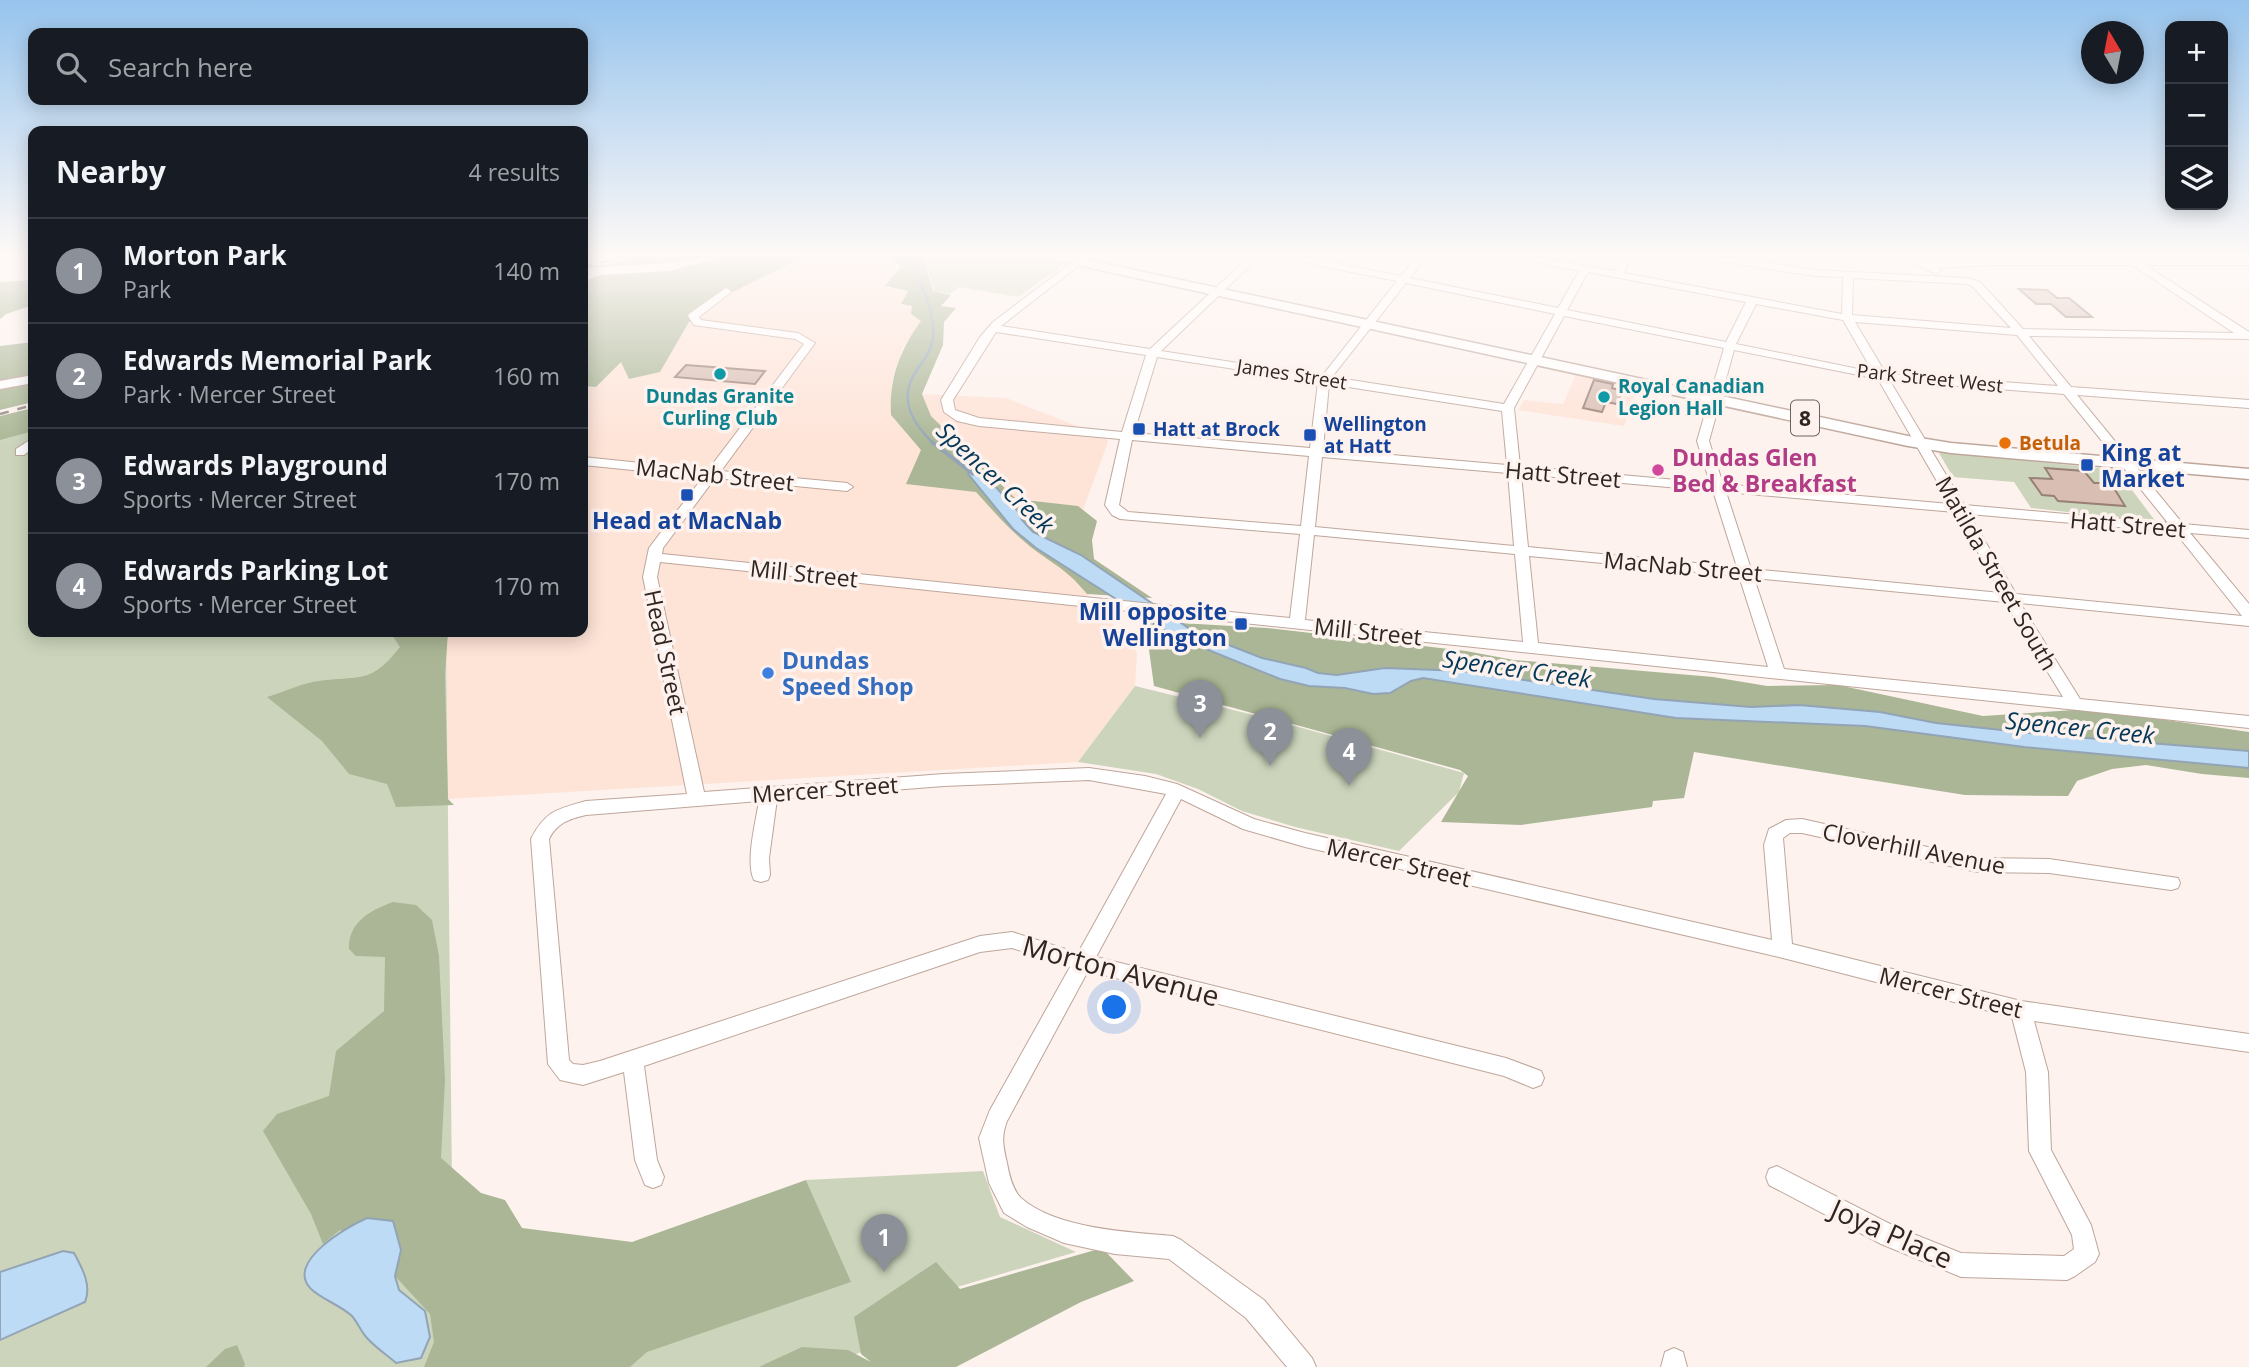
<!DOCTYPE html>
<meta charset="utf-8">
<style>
:root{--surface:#171b24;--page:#242831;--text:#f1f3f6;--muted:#9ea1a6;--line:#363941;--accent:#8c9099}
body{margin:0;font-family:"Open Sans",sans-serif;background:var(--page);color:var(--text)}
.controls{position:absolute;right:21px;top:21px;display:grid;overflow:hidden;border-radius:14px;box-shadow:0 4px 18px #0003}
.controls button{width:63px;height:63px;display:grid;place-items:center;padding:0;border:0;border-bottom:2px solid var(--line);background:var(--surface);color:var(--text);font:35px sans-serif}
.compass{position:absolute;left:2081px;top:21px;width:63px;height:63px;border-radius:50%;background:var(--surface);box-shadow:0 4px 18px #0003;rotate:350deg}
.you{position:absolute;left:1115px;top:1008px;width:24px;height:24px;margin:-18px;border:5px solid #fff;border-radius:50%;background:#1a73e8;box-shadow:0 0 0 10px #1a73e833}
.badge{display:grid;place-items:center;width:46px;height:46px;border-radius:50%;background:var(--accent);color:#fff;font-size:23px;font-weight:700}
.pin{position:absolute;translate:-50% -58px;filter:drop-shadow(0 2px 4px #0008)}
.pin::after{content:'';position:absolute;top:37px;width:24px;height:21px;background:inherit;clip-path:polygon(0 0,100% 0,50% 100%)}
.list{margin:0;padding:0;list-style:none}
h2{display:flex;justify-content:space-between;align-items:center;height:91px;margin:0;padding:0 28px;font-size:30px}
h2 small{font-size:23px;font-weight:400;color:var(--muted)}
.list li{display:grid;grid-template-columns:46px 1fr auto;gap:21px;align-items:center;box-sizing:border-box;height:105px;padding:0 28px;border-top:2px solid var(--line)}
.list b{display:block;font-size:26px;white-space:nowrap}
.list p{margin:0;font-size:23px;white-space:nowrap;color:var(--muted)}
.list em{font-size:23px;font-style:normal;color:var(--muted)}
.icon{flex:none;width:38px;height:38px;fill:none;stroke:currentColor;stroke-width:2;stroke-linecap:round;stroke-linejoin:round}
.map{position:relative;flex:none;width:2249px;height:1367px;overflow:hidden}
.search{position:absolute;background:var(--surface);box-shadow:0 4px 18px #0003;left:28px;top:28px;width:560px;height:77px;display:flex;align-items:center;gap:18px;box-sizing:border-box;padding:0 24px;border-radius:14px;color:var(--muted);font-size:26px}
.panel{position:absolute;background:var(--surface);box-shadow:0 4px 18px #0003;left:28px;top:126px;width:560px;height:511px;border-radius:14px}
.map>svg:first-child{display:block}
.built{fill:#fee3d7}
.green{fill:#ccd5bc}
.forest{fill:#aab695}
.water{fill:#bddbf5;stroke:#92a4b5;stroke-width:2}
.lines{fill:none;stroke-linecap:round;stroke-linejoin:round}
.stream-far1{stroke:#92a4b5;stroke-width:2.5}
.stream{stroke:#92a4b5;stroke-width:3.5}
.building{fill:#d8beb3;stroke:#988076;stroke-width:2}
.minor-casing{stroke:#bea69b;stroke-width:2}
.major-casing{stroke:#bea69b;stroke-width:3}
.minor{fill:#fff;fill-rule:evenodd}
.major{fill:#fff;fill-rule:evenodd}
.rail{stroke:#918682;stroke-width:2.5;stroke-dasharray:9 9;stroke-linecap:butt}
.culture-dot{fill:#0f9aa8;stroke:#fdf2ed;stroke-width:2.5}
.transit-dot{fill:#1a4fb4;stroke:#fdf2ed;stroke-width:2.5}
.food-dot{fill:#e8710a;stroke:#fdf2ed;stroke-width:2.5}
.hotel-dot{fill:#d1479c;stroke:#fdf2ed;stroke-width:2.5}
.shop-dot{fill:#3f7fe0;stroke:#fdf2ed;stroke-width:2.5}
.labels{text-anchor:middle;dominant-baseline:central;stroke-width:7;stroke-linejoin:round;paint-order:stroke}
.far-street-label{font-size:19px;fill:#2f2521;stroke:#fdf2ed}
.far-culture-label{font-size:19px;font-weight:bold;fill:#0d838f;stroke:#fdf2ed;text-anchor:start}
.far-transit-label{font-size:19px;font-weight:bold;fill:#164399;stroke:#fdf2ed;text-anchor:start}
.far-food-label{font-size:19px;font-weight:bold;fill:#c56008;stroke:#fdf2ed;text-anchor:start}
.shield{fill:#fdf2ed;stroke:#6d625e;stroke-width:2}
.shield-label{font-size:21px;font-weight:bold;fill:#2f2521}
.transit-label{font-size:23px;font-weight:bold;fill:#164399;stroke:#fdf2ed;text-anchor:start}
.hotel-label{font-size:23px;font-weight:bold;fill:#b23c85;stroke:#fdf2ed;text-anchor:start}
.street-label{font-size:23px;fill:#2f2521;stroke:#fdf2ed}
.shop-label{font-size:23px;font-weight:bold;fill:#366cbe;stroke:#fdf2ed;text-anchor:start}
.water-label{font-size:24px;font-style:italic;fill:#053758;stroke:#fdf2ed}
.near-street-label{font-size:28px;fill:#2f2521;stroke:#fdf2ed}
</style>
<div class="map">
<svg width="2249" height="1367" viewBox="0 0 2249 1367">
<rect width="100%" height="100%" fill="#fdf2ed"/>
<!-- built -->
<g class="built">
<path d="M805,256H888L893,264L898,266L885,287L908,292L900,304L912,306L922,321L903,347L892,382L891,415L957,489L976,492L1005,524L1035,550L1070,573L1137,653L1135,686L1078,762L448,799L446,632H583V386L596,387L621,361L660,372L689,322L721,298Z"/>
<path d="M1576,374L1637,388L1624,426L1518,410L1524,400L1563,404Z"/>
<path d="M922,394L1006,398L1105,437L1108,442L1083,510L1078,506L1016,499L931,416Z"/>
</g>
<!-- green -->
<g class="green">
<path d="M931,256H1043L1069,261L1018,297L959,287L950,294L934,291L925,260Z"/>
<path d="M33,422V632H446L454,1367H0V430Z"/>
<path d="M1942,452L2117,470L2156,522L2031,508L2014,482L1953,477L1939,453Z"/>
<path d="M1135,686L1270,719L1464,773L1459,792L1399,851L1295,827L1242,811L1198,789L1156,774L1078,762Z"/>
<path d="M983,1171L1000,1217L1076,1252L957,1287L889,1342L821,1367H567L850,1282L806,1180Z"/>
</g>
<!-- forest -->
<g class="forest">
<path d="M641,256H805L721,298L689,322L660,372L629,379L621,362L596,387L583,386V303L586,301L583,300V270Z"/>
<path d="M886,256H931L924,260L933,291L951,295L941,306L956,308L944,322L943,345L922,394L931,416L1016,499L1078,506L1097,521L1092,540L1094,559L1152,598L1087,594C1069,572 1057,566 1036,551C1013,534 995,513 976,492L906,484L921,450L891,415C889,378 900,350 921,321L911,314L912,306L901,304L908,291L885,286L901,266Z"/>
<path d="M33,280V305L6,314L0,319V282Z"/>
<path d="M33,342V402L0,410V346Z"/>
<path d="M33,408V431L0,440V416Z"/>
<path d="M1145,621L1267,628L1466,651L1514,660L1713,677L1767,686L1838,685L1983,716L2090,709L2249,732V778L2202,774L2146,765L2112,769L2077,781L2068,796L1965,795L1694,752L1684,798L1653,801L1652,807L1521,825L1441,822L1468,776L1460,770L1154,686Z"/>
<path d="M390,632H448L445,675L448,799L454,805L396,807L387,784L349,774L322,741L267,697C284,692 302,683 319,681C361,675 370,685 400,647Z"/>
<path d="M393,902L416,905L432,920L439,956L445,1080L441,1158L481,1193L505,1200L522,1228L632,1242L806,1180L851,1282L647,1352L630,1367H424L434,1342L430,1314L395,1276L400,1250L340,1230L323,1244L311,1214L263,1131L277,1114L329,1096L336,1051L384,1011L385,957L356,956L349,949C348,922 371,910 393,902Z"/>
<path d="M1102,1248L1134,1281L1081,1302L956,1367H759L802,1347L848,1350L871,1362L861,1354L854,1317L936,1262L960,1289Z"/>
<path d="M237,1345L245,1364L244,1367H206L225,1349Z"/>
</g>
<!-- water -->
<g class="water">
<path d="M980,470L1017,510L1022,520L1033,532L1081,555L1193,631L1262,658L1306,668L1318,673L1337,675L1385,668L1463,671L1654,699L1751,707L1799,705L1880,712L1936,723L2049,735L2249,751V768L2024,747L1865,726L1676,718L1423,678L1411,681L1390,693L1373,694L1345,688L1309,686L1280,679L1174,636L1036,548L1013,529L968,474Z"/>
<path d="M367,1218L393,1221L401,1250L395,1276L399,1290L425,1311L430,1337L421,1358L396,1363C387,1355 376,1348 367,1338C361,1332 358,1323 352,1316C340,1305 323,1300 311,1289C284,1262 349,1226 367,1218Z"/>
<path d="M63,1251L74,1253C82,1268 92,1285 85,1302L0,1340V1272Z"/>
</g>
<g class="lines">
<!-- stream-far1 -->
<path class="stream-far1" d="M909,256C919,282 936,310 933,339C931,352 922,362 915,373C898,400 913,424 934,444"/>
<!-- stream -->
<path class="stream" d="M932,442L973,474"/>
</g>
<!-- building -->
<g class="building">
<path d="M2019,289L2047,290L2057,298H2069L2092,317H2066L2051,304H2036Z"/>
<path d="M686,365L765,371L755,384L675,377Z"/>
<path d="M1594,380L1613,384L1612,388L1622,391L1617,404L1606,402L1602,412L1583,408Z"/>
<path d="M2045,468L2084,471L2094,483H2111L2125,506L2058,501L2054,496L2042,495L2030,478L2052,479Z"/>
</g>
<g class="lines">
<defs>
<g id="minor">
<path d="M1080,256H1091L1001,326L1150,349L1250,256H1260L1161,351L1322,376L1397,281L1286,259L1281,256H1299L1401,276L1417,256H1427L1410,278L1558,308L1579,271L1516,259L1511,256H1530L1615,271L1621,256H1631L1624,273L1842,314L1843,277L1815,276L1703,259L1698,256H1720L1815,270L1968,278L1980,282L2023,329L2234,333L2132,265H1992L1938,268L1941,271L1936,274L1898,256H1910L1927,263L1992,259H2249V265H2145L2249,332V339L2029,336L2071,387L2249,400V408L2077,395L2183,524L2249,530V538L2190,533L2249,604V626L2020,603L2080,699L2249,716V728L660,562L657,577L704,792L944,774L1089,768L1145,776L1177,784L1254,819L1305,833L1772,940L1764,845L1769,829L1786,820L1802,819L1977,858L2049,859L2178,878L2180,883L2178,888L2171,890L2049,873L1977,872L1802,833H1790L1783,838L1792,944L2021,1001L2249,1034V1052L2034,1021L2048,1072L2051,1150L2091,1225L2099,1254L2095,1262L2075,1276L2067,1280L1961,1277L1881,1244L1769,1185L1766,1177L1769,1169L1777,1166L1896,1227L1961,1253L2064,1256L2074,1249L2072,1235L2029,1151L2026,1072L2012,1017L1783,958L1305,847L1243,829L1181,799L1096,957L1506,1058L1541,1071L1544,1078L1541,1085L1533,1088L1504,1076L1088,971L1007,1121C1001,1137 1003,1146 1007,1163C1009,1174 1012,1189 1021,1198C1056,1229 1129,1232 1173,1236L1181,1240L1264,1300L1312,1358L1316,1367H1287L1246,1318L1169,1259L1115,1254L1064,1243L1027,1227L1004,1213L989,1183L979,1138L990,1110L1070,967L1012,948L980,952L644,1066L657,1160L664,1177L661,1185L653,1188L645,1185L635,1160L624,1072L583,1085L560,1080L548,1064L531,839C545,811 557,809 586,801L687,794L643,577L649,548L703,477L583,465V457L708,470L804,344L795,339L694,325L688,316L689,314L726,288L731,291L730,293L699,317L701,320L798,333L815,343L721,471L847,483L853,487L847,491L715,478L663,548L662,554L1290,618L1300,534L1120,519L1112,515L1105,505L1120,439L979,426L957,421L944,412L941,400L980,337L993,322ZM1588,272L1746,302L1726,342L1567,310ZM1853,278L1967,284L1972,286L2011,328L1852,315ZM1406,283L1555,314L1504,404L1332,377ZM1756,304L1843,320L1873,372L1736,344ZM1564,316L1724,348L1697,441L1710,483L1520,466L1514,408ZM1855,322L2017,335L2058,386L1886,374ZM996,332L1146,355L1122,432L979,418L955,410L953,400ZM1734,350L1878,379L1950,504L1723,484L1709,441ZM1157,357L1318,382L1310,448L1134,433ZM1890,381L2064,394L2168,523L1964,505ZM1329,384L1502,411L1507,465L1323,449ZM1132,440L1309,456L1301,526L1128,512L1119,505ZM1322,457L1508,473L1514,546L1315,527ZM1521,474L1713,491L1737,567L1528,547ZM1726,492L1955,512L2001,593L1751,569ZM1969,514L2175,532L2242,616L2016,594ZM1314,535L1515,554L1523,642L1305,620ZM1529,556L1739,576L1768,667L1538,643ZM1754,578L2005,602L2063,697L1784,669ZM1089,780L1166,794L1078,953L1012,932L980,936L600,1061L583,1065L573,1064L569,1060L549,839C557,823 569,819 586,815L759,801C756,821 745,862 754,880L761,882L768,880L770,875L769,858L777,799L944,786Z"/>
<path d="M598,269L602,270V274L583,282V275Z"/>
<path d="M33,438V448L24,455H16V449Z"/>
<path d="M1674,1348L1683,1352L1687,1367H1661L1665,1352Z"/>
</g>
<g id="major">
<path d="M706,256H727L669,271L583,276V268L669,263Z"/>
<path d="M1048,256H1069L1908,436L1951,443L2249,469V479L1951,453L1908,446L1054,260Z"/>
<path d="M33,375V383L0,389V381Z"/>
</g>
</defs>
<!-- minor casing -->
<use href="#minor" class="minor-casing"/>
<!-- major casing -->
<use href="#major" class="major-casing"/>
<!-- minor -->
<use href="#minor" class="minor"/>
<!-- major -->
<use href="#major" class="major"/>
<!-- rail -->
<g class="rail">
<path d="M583,267L627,256"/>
<path d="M0,414L33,405"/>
</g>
</g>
<!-- sky -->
<linearGradient id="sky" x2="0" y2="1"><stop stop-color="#97c4ed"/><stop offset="0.57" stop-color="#fef9f7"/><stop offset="1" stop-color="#fef9f7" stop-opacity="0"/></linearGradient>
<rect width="2249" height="447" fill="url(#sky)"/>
<!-- markers -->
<g class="culture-dot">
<circle cx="720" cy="374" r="7"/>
<circle cx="1604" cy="397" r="7"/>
</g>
<g class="transit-dot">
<rect x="1132" y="422" width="14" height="14" rx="3.5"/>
<rect x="1303" y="428" width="14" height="14" rx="3.5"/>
<rect x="2080" y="458" width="14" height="14" rx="3.5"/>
<rect x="680" y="488" width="14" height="14" rx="3.5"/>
<rect x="1234" y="617" width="14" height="14" rx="3.5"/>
</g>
<circle class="food-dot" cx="2005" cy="443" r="7"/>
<circle class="hotel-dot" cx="1658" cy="470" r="7"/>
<circle class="shop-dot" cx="768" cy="673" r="7"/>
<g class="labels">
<!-- far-street labels -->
<g class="far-street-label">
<text transform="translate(1292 374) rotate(9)">James Street</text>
<text transform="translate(1930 378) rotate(6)">Park Street West</text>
</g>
<!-- far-culture labels -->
<g class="far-culture-label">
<text x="1618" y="386">Royal Canadian<tspan x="1618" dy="22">Legion Hall</tspan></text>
<text x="720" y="396" text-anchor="middle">Dundas Granite<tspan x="720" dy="22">Curling Club</tspan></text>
</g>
<!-- far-transit labels -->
<g class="far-transit-label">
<text x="1324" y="424">Wellington<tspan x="1324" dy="22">at Hatt</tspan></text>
<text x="1153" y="429">Hatt at Brock</text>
</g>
<!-- far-food labels -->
<g class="far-food-label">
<text x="2019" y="443">Betula</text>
</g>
<!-- shield labels -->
<rect class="shield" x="1791" y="400.5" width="28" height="35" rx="5"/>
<g class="shield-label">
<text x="1805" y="418">8</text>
</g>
<!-- transit labels -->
<g class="transit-label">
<text x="2101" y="452">King at<tspan x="2101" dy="26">Market</tspan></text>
<text x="687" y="520" text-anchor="middle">Head at MacNab</text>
<text x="1227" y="611" text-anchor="end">Mill opposite<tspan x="1227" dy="26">Wellington</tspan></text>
</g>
<!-- hotel labels -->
<g class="hotel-label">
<text x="1672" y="457">Dundas Glen<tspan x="1672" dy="26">Bed &amp; Breakfast</tspan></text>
</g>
<!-- street labels -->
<g class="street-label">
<text transform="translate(715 474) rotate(6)">MacNab Street</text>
<text transform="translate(1563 474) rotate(5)">Hatt Street</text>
<text transform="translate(2128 524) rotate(5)">Hatt Street</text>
<text transform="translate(1683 566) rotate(5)">MacNab Street</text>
<text transform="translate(804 573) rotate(6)">Mill Street</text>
<text transform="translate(1997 573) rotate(60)">Matilda Street South</text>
<text transform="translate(1368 631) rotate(6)">Mill Street</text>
<text transform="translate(666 652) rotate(78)">Head Street</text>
<text transform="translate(825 789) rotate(-4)">Mercer Street</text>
<text transform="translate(1914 848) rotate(11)">Cloverhill Avenue</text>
<text transform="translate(1399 862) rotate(13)">Mercer Street</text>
<text transform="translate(1951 992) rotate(14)">Mercer Street</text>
</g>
<!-- shop labels -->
<g class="shop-label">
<text x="782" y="660">Dundas<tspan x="782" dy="26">Speed Shop</tspan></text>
</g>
<!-- water labels -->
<g class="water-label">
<text transform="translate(996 477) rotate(43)">Spencer Creek</text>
<text transform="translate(1517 668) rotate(8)">Spencer Creek</text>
<text transform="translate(2080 727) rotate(6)">Spencer Creek</text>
</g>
<!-- near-street labels -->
<g class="near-street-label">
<text transform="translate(1121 970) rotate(15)">Morton Avenue</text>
<text transform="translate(1892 1233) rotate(24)">Joya Place</text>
</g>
</g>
</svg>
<div class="controls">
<button>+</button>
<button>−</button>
<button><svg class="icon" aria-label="layers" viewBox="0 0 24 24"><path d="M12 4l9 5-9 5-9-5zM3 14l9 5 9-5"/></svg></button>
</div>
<svg class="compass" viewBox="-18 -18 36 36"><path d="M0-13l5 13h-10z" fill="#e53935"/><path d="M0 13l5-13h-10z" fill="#9ea1a6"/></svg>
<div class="you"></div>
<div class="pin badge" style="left:884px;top:1272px">1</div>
<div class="pin badge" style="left:1270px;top:766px">2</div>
<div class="pin badge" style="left:1200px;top:738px">3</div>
<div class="pin badge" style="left:1349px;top:786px">4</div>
<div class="search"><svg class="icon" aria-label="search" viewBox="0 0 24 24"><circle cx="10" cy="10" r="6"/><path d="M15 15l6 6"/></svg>Search here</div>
<section class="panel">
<h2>Nearby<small>4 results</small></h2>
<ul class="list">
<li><span class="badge">1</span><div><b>Morton Park</b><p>Park</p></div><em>140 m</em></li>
<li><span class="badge">2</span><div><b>Edwards Memorial Park</b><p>Park · Mercer Street</p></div><em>160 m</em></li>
<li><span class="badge">3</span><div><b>Edwards Playground</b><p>Sports · Mercer Street</p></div><em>170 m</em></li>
<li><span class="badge">4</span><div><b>Edwards Parking Lot</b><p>Sports · Mercer Street</p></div><em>170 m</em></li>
</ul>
</section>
</div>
